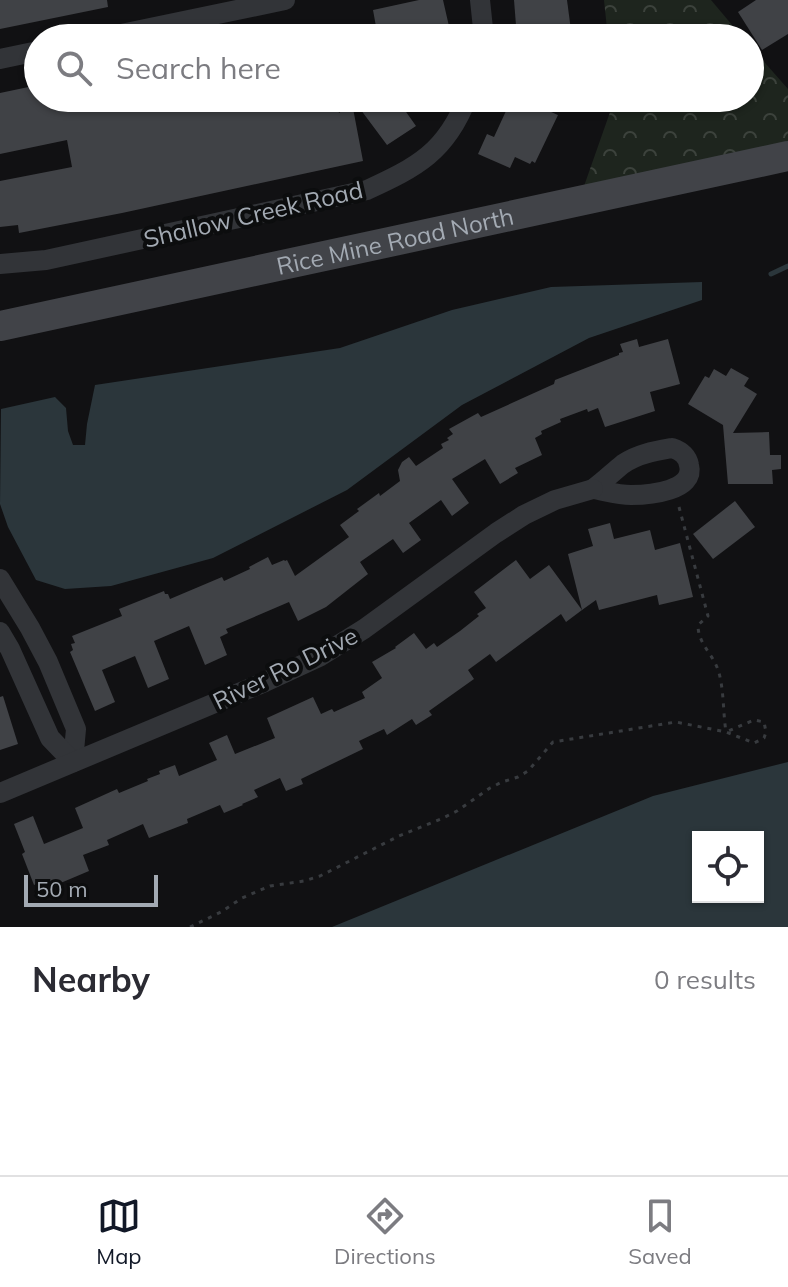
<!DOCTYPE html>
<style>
:root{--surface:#fff;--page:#f7f7f7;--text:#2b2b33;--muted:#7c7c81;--line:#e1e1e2;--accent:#111827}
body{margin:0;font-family:Mulish,sans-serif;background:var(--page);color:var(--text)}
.controls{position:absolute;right:24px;bottom:24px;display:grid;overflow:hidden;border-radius:0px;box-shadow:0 2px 6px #0004}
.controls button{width:72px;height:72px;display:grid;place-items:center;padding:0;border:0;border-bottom:2px solid var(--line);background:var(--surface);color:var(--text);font:40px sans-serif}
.scale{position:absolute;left:24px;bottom:20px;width:134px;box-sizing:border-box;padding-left:8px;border:4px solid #a3aab3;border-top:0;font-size:22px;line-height:28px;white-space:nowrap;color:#a3aab3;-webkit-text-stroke:6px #0c0d0e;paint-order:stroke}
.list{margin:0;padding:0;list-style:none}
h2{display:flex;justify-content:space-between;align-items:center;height:104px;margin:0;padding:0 32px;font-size:34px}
h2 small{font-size:26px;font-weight:400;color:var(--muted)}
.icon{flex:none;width:44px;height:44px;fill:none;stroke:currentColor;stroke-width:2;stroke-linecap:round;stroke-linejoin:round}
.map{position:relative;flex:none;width:788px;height:927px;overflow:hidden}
.search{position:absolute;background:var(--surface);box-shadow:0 2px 6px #0004;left:24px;right:24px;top:24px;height:88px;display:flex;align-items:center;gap:20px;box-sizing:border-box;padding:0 28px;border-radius:44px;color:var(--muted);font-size:30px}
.sheet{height:248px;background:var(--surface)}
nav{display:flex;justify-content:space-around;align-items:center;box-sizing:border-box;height:112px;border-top:2px solid var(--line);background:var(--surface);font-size:22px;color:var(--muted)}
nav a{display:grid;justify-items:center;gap:4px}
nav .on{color:var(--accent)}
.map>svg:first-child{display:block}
.forest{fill:url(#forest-crowns)}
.water{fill:#2b363b;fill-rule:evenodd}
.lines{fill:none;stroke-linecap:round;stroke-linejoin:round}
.stream{stroke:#2b363b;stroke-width:5}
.building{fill:#404246}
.path{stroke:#383b3f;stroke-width:3;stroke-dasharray:4 6;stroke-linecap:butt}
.minor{stroke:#323438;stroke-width:20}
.secondary{stroke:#414348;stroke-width:30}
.labels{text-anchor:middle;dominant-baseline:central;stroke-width:8;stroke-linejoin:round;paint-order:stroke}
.street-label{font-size:24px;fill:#a3aab3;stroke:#0c0d0e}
</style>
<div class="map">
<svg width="788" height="927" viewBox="0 0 788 927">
<defs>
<pattern id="forest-crowns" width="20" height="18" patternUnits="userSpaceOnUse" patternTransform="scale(2)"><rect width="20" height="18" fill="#1e251e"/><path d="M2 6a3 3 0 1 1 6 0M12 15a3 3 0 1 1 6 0" fill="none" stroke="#3c423c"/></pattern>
</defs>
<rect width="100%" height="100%" fill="#111113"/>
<!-- forest -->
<g class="forest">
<path d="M604,0H711L743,38H608Z"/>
<path d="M750,46L788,89V143L583,189L615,98H750Z"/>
</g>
<!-- water -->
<g class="water">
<path d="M702,282V300L589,338L462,405L347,490L213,558L111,586L65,589L36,580L8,527L0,504L1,409L55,397L66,408L68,431L73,445H85L87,424L95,385L340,348L452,310L551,287Z"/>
<path d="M788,762V927H332L653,796ZM698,837H758V897H698Z"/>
</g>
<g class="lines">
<!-- stream -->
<path class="stream" d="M771,274L788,266"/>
</g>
<!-- building -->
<g class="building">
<path d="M0,0H107L108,7L0,29Z"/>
<path d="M419,0H443L451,35L434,38H419L416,24L377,32L373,10Z"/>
<path d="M514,0H567L572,38H517Z"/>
<path d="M756,0H788V34L762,50L738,12Z"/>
<path d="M38,85V98H323L324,107L337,105L339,113L352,103L363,161L122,213L19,233L18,225L0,227V181L72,167L67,140L0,154V93Z"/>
<path d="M352,98H410L404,109L416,126L387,145Z"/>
<path d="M512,98H547L542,108L558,115L535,163L532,161L530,164L515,157L510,168L478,154L487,134L494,137Z"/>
<path d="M637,339L639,347L668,339L680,384L650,392L655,411L605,427L598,408L588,412L587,409L560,419L561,422L541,431L542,434L535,438L542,455L515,468L518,473L500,484L485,459L452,479L469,503L452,516L441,500L409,523L421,540L403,553L393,539L360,562L368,574L326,607L298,621L289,602L226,629L228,633L220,637L227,655L205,665L189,626L154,641L169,679L148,688L135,656L102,670L115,702L95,711L70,652L73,650L71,644L75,643L72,636L122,616L119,609L164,591L165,594H168L170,599L222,577L224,581L250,569L249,567L268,557L272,565L284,560L285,561L287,560L295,576L349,537L340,525L359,511L357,509L379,493L380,496L400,481L398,470L402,462L409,457L416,466L443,448L441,444L449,440L447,438L453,434L449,429L478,413L481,417L554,384L555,380L619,355V353L623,352L620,344Z"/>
<path d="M731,368L749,378L744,386L757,394L733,433L769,432L770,455H781V469L772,470L773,484H728L723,425L688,404L705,376L709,378L714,369L726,376Z"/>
<path d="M735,501L755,527L713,559L693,534Z"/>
<path d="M610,523L614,539L650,530L655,550L680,543L693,597L659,605L657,595L599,610L596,600L582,610L568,554L593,546L588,529Z"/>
<path d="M516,560L530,579L549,565L582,610L566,622L561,614L496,662L490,654L468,670L474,679L429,711L432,715L416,725L412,719L387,735L384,729L359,741L363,749L301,779L303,784L286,791L280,778L254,790L258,797L242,804L243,805L224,813L220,805L187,819L188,823L149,838L143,824L107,840L109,845L83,855L89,871L44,890L40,882L34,885L22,854L25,852L14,824L33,816L44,844L83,828L75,808L117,789L119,793L148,781L147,779L160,774L159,771L175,765L179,776L217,760L209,743L227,735L235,754L275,738L267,718L313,697L321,714L332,709L334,712L365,698L362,692L382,678L372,662L396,648L395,647L414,633L426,649L434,643L437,647L460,631L479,616L477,614L486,608L474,592Z"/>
<path d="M3,696L18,744L0,750V697Z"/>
</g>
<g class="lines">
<!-- path -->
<g class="path">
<path d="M679,507L708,616L698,625C698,645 714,654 719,673C724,691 723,713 726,732"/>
<path d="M190,927L221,912L242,898L270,886L304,881L320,876L399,836L441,819L457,811L490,788L502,782L518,777L528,771L553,742L676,722L726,732L754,743L764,738L766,732L764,722L754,720L726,732"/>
</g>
<!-- minor -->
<g class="minor">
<path d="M480,0L484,38"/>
<path d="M102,38L285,0"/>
<path d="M0,59L38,51"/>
<path d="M0,264L46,260L367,190C417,167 446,152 467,98"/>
<path d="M672,448C681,451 687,455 689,465C696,491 649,495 631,495C618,495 605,491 593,489C604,481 613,472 623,464C637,454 655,451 672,448Z"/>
<path d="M0,579L30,628L48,662L76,729L73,762"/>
<path d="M0,632L10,649L50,738L73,762"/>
<path d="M0,793L265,682L319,657L364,629L496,533L524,515L555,500L593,489"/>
</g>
<!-- secondary -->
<path class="secondary" id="s1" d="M0,326L788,156"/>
</g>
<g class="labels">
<!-- street labels -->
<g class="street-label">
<text transform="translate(253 214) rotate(-13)">Shallow Creek Road</text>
<text stroke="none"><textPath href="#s1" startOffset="404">Rice Mine Road North</textPath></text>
<text transform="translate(285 668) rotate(-26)">River Ro Drive</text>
</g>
</g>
</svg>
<div class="controls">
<button><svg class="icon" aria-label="locate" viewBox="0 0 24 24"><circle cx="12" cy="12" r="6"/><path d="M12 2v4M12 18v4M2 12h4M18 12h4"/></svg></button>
</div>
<div class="scale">50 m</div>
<div class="search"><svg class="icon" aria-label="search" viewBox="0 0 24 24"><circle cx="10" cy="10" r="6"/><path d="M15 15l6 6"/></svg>Search here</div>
</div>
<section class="sheet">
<h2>Nearby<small>0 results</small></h2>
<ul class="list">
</ul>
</section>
<nav>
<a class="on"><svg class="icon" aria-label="map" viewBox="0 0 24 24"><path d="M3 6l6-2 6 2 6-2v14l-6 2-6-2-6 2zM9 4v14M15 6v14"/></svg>Map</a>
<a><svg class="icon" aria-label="directions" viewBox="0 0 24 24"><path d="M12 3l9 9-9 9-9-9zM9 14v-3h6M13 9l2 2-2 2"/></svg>Directions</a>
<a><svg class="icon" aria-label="saved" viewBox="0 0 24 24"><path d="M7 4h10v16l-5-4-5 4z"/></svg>Saved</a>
</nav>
